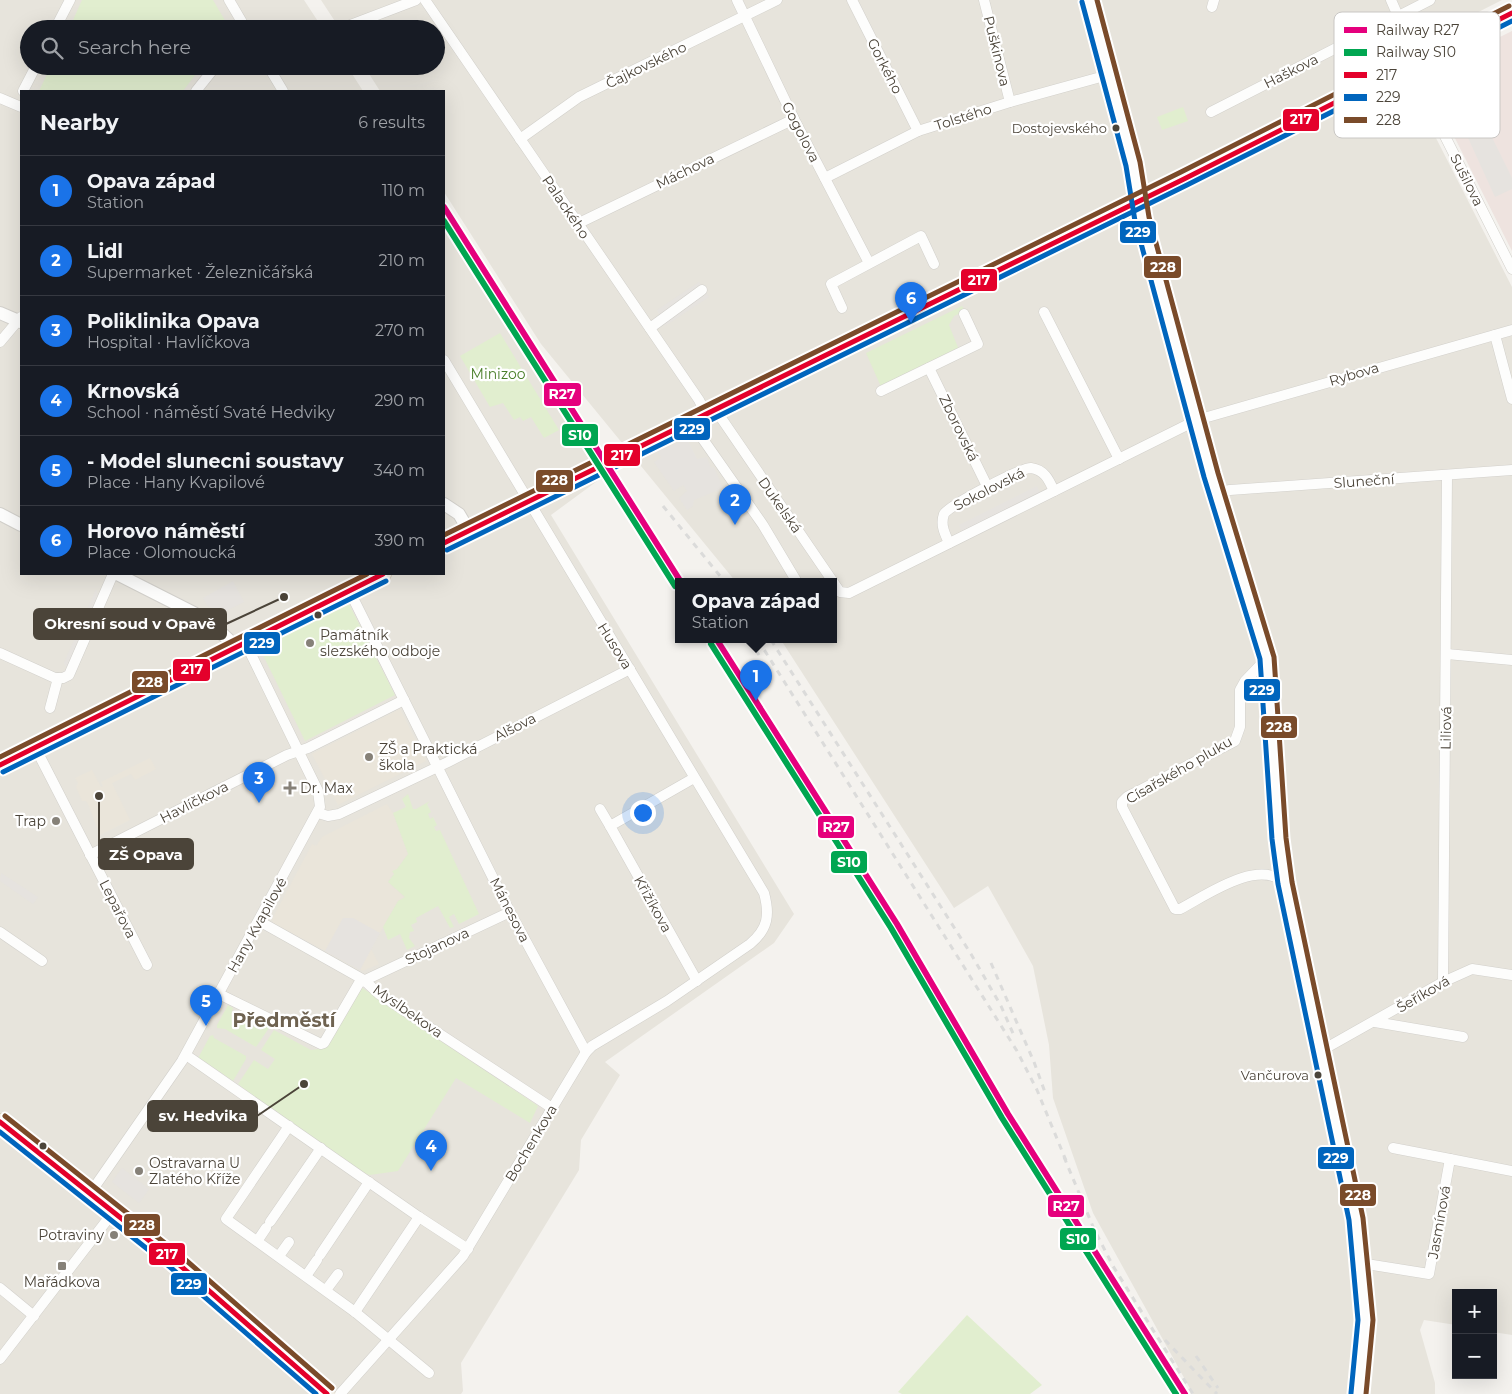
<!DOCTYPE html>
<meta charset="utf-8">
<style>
:root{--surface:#171b24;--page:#242831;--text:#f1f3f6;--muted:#9ea1a6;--line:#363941;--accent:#1a73e8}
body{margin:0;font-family:Montserrat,sans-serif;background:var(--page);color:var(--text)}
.controls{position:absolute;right:15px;bottom:15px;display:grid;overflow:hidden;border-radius:0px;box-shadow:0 5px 20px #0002}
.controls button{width:45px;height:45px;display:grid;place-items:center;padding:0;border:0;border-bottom:1px solid var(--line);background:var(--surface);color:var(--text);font:25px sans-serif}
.you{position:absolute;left:642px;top:812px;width:18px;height:18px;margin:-12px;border:4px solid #fff;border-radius:50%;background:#1a73e8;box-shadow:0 0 0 8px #1a73e833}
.badge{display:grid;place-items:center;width:32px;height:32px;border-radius:50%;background:var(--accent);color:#fff;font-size:16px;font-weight:700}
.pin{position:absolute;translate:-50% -41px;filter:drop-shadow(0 1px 2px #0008)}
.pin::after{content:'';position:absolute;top:26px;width:18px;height:15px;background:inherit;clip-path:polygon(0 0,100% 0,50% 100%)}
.popup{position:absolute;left:675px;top:578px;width:162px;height:65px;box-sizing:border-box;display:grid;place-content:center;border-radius:0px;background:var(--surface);filter:drop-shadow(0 1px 4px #0005);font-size:16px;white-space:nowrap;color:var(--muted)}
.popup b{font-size:19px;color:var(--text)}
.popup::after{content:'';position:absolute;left:50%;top:100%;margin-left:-10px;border:10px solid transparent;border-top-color:var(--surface)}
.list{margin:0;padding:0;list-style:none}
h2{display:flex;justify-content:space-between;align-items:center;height:65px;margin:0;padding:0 20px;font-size:21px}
h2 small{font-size:16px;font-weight:400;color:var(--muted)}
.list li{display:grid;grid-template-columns:32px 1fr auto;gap:15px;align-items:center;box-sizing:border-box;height:70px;padding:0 20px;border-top:1px solid var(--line)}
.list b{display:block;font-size:19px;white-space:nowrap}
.list p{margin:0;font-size:16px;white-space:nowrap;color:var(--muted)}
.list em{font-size:16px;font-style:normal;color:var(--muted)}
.icon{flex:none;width:28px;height:28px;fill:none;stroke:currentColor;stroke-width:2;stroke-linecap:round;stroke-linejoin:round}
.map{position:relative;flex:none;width:1512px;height:1394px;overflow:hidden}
.search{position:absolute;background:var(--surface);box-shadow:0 5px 20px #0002;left:20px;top:20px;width:425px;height:55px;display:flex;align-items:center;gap:12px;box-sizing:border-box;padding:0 18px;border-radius:28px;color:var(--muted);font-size:19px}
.panel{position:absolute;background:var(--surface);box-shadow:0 5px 20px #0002;left:20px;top:90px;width:425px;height:485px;border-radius:0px}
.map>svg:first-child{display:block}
.residential{fill:#e7e4dc}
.education{fill:#eae5da}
.medical{fill:#eee3df}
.green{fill:#e1eecf}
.parking{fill:#e6e3df}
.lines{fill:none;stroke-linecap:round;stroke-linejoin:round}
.minor-casing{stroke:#d2d0cb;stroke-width:11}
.tertiary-casing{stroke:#d2d0cb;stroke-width:14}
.primary-casing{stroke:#d6cebb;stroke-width:18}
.minor{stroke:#fdfdfc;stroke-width:10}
.tertiary{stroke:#fdfdfc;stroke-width:12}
.primary{stroke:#f2efe6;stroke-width:16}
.rail{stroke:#dbdbda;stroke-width:3;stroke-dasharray:6 6;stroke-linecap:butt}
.bus-1-casing{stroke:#fff;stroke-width:9}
.bus-2-casing{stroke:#fff;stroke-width:9}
.bus-3-casing{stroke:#fff;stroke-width:9}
.bus-1{stroke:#e4002b;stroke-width:5}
.bus-2{stroke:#0065bd;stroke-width:5}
.bus-3{stroke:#7a4b2a;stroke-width:5}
.rail-1-casing{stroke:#fff;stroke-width:10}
.rail-2-casing{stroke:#fff;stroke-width:10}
.rail-1{stroke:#e5007d;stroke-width:6}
.rail-2{stroke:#00a651;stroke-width:6}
.bus-dot{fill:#4b4439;stroke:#fff;stroke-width:2}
.poi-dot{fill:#868178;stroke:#fff;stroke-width:2}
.labels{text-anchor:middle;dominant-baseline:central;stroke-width:4.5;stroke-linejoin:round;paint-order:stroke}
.bus-label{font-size:13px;fill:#4b4439;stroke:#fff;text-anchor:end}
.street-label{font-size:14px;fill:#4b4439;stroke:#fff}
.park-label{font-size:14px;fill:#4a7f2a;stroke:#fff}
.poi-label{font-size:14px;fill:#4b4439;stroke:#fff;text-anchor:start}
.district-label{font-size:19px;font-weight:bold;fill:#6e6250;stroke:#fff}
.key{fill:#fff;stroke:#c9c7c4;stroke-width:1}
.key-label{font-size:14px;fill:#4b4439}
.leader{fill:none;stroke:#4b4439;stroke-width:2}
.callout-dot{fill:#4b4439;stroke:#fff;stroke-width:2}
.callout{fill:#4b4439;stroke:#4b4439;stroke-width:2}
.callout-label{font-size:15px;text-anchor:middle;font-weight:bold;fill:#fff}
.line-badge{stroke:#fff;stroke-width:2}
.badge-label{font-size:14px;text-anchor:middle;font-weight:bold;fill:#fff}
</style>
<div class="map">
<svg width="1512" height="1394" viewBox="0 0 1512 1394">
<rect width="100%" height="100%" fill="#f4f2ee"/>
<!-- residential -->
<g class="residential">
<path d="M0,0H304L323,29H29V66H347L363,91H21V574H444V219L528,352L600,479L551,515L794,914L774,943L605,1062L620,1075L581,1140L579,1170L461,1363L463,1391L461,1394H0Z"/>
<path d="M321,0H1502L1384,60L1398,87L1407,86L1412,91L1512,287V1335L1493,1332V1293H1456V1325L1424,1320L1420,1330L1435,1383V1394H1193L1093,1213L1053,1098L1049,1045L1033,966L988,886L954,908L781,640H834V582H736L541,344L444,192V91H380L364,66H436V29H340Z"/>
</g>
<!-- education -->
<g class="education">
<path d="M400,709L426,761L338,805L312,754Z"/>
<path d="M150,758L156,769L135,780L131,774L112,783L130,820L100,835L88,804L86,801H82L76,787L78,783L75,778L92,770L101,787L103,786L101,782Z"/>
<path d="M387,804L393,813L408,854L388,882L405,897L398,901L371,949L379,964L363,971L273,923L272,919L312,844L316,846L322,837Z"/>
</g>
<!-- medical -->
<path class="medical" d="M1512,31V251L1423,75Z"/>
<!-- green -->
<g class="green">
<path d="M82,0H213L230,29H69Z"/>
<path d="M51,66H202L183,91H39Z"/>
<path d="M1183,107L1188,121L1162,130L1157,117Z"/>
<path d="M962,306L965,311L954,316L949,325L959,350L882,389L866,353Z"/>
<path d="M500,333L559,430L544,438L531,417L523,421L520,417L514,420L503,403L490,407L460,356Z"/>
<path d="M349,604L395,695L305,741L262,653L265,646Z"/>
<path d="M408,794L413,809H416L430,801L427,804L431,812L428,814L430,819L433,817L437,825L434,827L436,831L440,830L479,914L459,924L454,914L449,917L454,927L450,928L438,906L416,918L417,922L411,925L414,931L410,932L409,938L415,946L407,950L400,934L388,940L383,927L398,901L405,897L388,882L394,874L392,871L397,869L408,854L393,813L406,807L402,799Z"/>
<path d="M361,987L538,1106L530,1123L456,1078L398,1171L370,1175L350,1169L238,1084L254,1060L268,1069L275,1059L261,1050L274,1030L311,1050L325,1048L351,999Z"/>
<path d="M228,1005L233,1008L231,1015L242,1020L243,1019L248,1021V1024L260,1030L264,1025L269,1028L256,1047L225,1029L217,1028V1025Z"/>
<path d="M213,1035L214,1038L246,1056V1059L233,1081L204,1061L197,1060L210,1036Z"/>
<path d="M967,1315L1042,1385L1030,1394H902L898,1392Z"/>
</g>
<!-- parking -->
<g class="parking">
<path d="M1478,109L1512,178V189L1495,197L1459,118Z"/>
<path d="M699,282L709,297L665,326L657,310Z"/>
<path d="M687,439L697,459L707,457L711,468L714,467L723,488L694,500L693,506L687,510L679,498L687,491L683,485L674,491L654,462L661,458L658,451Z"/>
<path d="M1037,486L1040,493L962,533L959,525Z"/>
<path d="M233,581L244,602L220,614L207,605L203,598Z"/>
<path d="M96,589L99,598L68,671L64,663Z"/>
<path d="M1,873L38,897L33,904L0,881Z"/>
<path d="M343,918H353L380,933L360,970L325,951Z"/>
<path d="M122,1168L149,1189L139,1203L112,1182Z"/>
</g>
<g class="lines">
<defs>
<g id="minor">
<path d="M229,0L246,29"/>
<path d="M425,0L699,400L706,414"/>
<path d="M737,0L794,119L869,263"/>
<path d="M852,0L918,131"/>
<path d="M984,0L1010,102"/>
<path d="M1089,0L1133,164L1142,219L1211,475L1267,658L1279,839L1285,883L1356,1219L1366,1320L1358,1394"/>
<path d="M1391,0L1398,16"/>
<path d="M1212,7L1214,0"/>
<path d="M55,29L70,0"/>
<path d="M340,29L416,0"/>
<path d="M1409,65L1512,269"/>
<path d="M268,66L283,91"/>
<path d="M23,91L36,66"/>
<path d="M196,91L216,66"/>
<path d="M0,98L21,107"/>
<path d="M1211,112L1430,0"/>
<path d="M520,139L579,97L777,0"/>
<path d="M825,178L918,131L1010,102L1108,75"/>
<path d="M577,224L794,119"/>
<path d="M842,308L831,284L921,236L934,264"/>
<path d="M1044,312L1119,459"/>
<path d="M650,328L702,290"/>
<path d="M1495,335L1512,399"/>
<path d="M0,342L21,317"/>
<path d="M929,368L988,488"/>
<path d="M881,391L978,344L964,314"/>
<path d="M715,409L840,592L849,593L1197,420L1512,330"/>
<path d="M693,419L700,435L763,525L797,582"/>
<path d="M1216,493L1230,490L1512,470"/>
<path d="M949,543C945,534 940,525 944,514C948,506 1022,467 1031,468C1045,470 1049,480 1054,491"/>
<path d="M349,590L510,912L586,1052"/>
<path d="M0,653L55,678H63L69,675L113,574"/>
<path d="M1447,654L1512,660"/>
<path d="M1267,658L1245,681L1240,690V727L1235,741L1127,797L1122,802V807L1175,909H1180C1207,895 1258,858 1285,883"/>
<path d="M50,708L58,678"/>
<path d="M35,747L147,965"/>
<path d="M694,778L610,826L697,981"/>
<path d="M600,809L610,826"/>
<path d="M318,813L328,816L339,814L448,762L630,669"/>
<path d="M90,855L287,755L308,748L404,700"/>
<path d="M259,921L364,980L379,994L552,1108"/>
<path d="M0,932L42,961"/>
<path d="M1443,982L1447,475"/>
<path d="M219,994L321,1044L324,1043L359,983L510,912"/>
<path d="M1375,1022L1463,1037"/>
<path d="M1319,1052L1443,982L1472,969L1512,975"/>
<path d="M186,1055L419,1217L468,1249"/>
<path d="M289,1126L226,1219L355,1312L429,1373"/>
<path d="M1393,1148L1450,1159"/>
<path d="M91,1192L182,1061L320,807L318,791L245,642"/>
<path d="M270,1222L321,1148"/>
<path d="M258,1240L266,1228"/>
<path d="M320,1255L369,1182"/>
<path d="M279,1256L289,1242"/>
<path d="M1360,1263L1429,1274L1450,1159L1512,1171"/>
<path d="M306,1276L317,1260"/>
<path d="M0,1288L34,1316"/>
<path d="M326,1290L338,1274"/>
<path d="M355,1312L419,1217"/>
<path d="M0,1359L114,1211"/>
<path d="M340,1394L463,1256L586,1052L592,1046L667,1001L750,944C768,929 770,915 764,893L444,360"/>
</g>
<g id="tertiary">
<path d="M0,313L21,322"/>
<path d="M444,504L459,514L469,531"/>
<path d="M0,514L21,525"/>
<path d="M117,574L194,613C207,626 225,632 235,647"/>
</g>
<g id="primary">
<path d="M444,543C675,429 906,316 1137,202C1263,140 1387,75 1512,13"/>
<path d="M0,765L383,574"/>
<path d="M0,1122L175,1261L327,1394"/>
</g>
</defs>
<!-- minor casing -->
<use href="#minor" class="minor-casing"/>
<!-- tertiary casing -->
<use href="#tertiary" class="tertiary-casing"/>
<!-- primary casing -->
<use href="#primary" class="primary-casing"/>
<!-- minor -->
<use href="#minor" class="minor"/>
<!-- tertiary -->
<use href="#tertiary" class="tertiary"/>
<!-- primary -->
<use href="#primary" class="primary"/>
<!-- rail -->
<g class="rail">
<path d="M663,506L725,582"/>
<path d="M749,640L759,655"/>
<path d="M758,640L1017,1051L1037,1090L1067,1163"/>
<path d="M771,640L971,954L1001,1006L1015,1038"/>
<path d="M991,963L1034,1062L1046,1095"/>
<path d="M1064,1157L1094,1229L1113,1266L1193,1394"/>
<path d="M1165,1340L1217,1394"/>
<path d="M1196,1356L1218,1388"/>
</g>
<defs>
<g id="bus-1">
<path d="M444,543L1184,179L1512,13"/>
<path d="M0,765L383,574"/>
<path d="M0,1122L175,1261L327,1394"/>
</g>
<g id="bus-2">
<path d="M1082,2L1126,166L1135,221L1204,477L1260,659L1272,839L1278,884L1349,1220L1358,1320L1351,1393"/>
<path d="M447,550L1187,185L1512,21"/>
<path d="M3,772L386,581"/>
<path d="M0,1132L170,1267L316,1394"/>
</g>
<g id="bus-3">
<path d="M1097,0L1140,162L1149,217L1218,473L1274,657L1286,838L1292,882L1363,1218L1373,1320L1366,1394"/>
<path d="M444,535L1181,172L1509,6"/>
<path d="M0,757L367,574"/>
<path d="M5,1116L180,1255L332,1388"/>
</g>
</defs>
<!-- bus-1 casing -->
<use href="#bus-1" class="bus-1-casing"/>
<!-- bus-2 casing -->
<use href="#bus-2" class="bus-2-casing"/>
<!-- bus-3 casing -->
<use href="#bus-3" class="bus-3-casing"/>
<!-- bus-1 -->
<use href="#bus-1" class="bus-1"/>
<!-- bus-2 -->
<use href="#bus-2" class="bus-2"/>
<!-- bus-3 -->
<use href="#bus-3" class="bus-3"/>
<defs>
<g id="rail-1">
<path d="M444,207L681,582"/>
<path d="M717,640L897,924L1008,1114L1185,1394"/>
</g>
<g id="rail-2">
<path d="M444,221L675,586"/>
<path d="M711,644L891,928L1002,1118L1176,1394"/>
</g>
</defs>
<!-- rail-1 casing -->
<use href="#rail-1" class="rail-1-casing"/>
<!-- rail-2 casing -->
<use href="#rail-2" class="rail-2-casing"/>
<!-- rail-1 -->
<use href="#rail-1" class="rail-1"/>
<!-- rail-2 -->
<use href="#rail-2" class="rail-2"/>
</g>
<!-- markers -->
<g class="bus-dot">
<circle cx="1116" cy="128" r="4.5"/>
<circle cx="318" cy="615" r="4.5"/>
<circle cx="1318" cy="1075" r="4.5"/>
<circle cx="43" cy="1146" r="4.5"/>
</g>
<g class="poi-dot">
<circle cx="310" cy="643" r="5"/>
<circle cx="369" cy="757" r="5"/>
<path d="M287.5 780.5h5v5h5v5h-5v5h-5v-5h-5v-5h5z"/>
<circle cx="56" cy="821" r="5"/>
<circle cx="139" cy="1171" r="5"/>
<circle cx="114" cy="1235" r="5"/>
<rect x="57" y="1261" width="10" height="10" rx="2.5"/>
</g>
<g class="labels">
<!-- bus labels -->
<g class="bus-label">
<text x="1107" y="128">Dostojevského</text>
<text x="1309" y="1075">Vančurova</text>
</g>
<!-- street labels -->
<g class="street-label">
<text transform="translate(997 51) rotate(76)">Puškinova</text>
<text transform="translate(646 65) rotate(-26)">Čajkovského</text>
<text transform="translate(885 66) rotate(63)">Gorkého</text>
<text transform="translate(1291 71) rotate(-27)">Haškova</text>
<text transform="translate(963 117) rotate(-18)">Tolstého</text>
<text transform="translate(801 132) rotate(63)">Gogolova</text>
<text transform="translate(685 171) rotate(-26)">Máchova</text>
<text transform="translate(1467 180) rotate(63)">Sušilova</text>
<text transform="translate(566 207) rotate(56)">Palackého</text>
<text transform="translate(1354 374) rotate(-16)">Rybova</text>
<text transform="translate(959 428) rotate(64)">Zborovská</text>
<text transform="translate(1364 481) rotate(-4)">Sluneční</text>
<text transform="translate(989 489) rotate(-27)">Sokolovská</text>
<text transform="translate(780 505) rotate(55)">Dukelská</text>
<text transform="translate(615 646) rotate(58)">Husova</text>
<text transform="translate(515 727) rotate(-27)">Alšova</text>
<text transform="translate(1446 728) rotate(-89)">Liliová</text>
<text transform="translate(1179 770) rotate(-30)">Císařského pluku</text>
<text transform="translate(194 802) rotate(-27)">Havlíčkova</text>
<text transform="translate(653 904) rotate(61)">Křižíkova</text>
<text transform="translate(118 909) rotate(63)">Lepařova</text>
<text transform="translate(510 910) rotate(63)">Mánesova</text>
<text transform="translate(257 925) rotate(-61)">Hany Kvapilové</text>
<text transform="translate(437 946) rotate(-25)">Stojanova</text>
<text transform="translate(1423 994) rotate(-30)">Šeříková</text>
<text transform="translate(408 1011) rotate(35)">Myslbekova</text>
<text transform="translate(531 1143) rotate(-59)">Bochenkova</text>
<text transform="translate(1439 1222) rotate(-80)">Jasmínová</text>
</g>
<!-- park labels -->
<g class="park-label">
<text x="498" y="374">Minizoo</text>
</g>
<!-- poi labels -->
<g class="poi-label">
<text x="320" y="635">Památník<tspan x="320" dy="16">slezského odboje</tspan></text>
<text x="379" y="749">ZŠ a Praktická<tspan x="379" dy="16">škola</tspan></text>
<text x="300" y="788">Dr. Max</text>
<text x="46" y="821" text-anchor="end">Trap</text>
<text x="149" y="1163">Ostravarna U<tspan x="149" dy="16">Zlatého Kříže</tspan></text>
<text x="104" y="1235" text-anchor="end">Potraviny</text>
<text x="62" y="1282" text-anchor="middle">Mařádkova</text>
</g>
<!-- district labels -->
<g class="district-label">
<text x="284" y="1020">Předměstí</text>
</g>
</g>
<!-- legend -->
<rect x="1334" y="12" width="166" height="126" rx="8" class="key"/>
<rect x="1344" y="27" width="23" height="6" fill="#e5007d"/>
<rect x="1344" y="49" width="23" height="7" fill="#00a651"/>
<rect x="1344" y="72" width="23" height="6" fill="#e4002b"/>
<rect x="1344" y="94" width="23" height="7" fill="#0065bd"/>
<rect x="1344" y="117" width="23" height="6" fill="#7a4b2a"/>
<g class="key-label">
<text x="1376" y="35">Railway R27</text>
<text x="1376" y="57">Railway S10</text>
<text x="1376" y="80">217</text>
<text x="1376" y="102">229</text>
<text x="1376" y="125">228</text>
</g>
<!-- callouts -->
<path class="leader" d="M284 597L226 624M99 796L99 854M304 1084L257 1116"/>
<g class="callout-dot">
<circle cx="284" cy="597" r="5"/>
<circle cx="99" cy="796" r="5"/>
<circle cx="304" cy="1084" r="5"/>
</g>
<g class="callout">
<rect x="34" y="609" width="192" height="30" rx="5"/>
<rect x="99" y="839" width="94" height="30" rx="5"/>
<rect x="148" y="1101" width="109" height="30" rx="5"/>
</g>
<g class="callout-label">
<text x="130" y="629">Okresní soud v Opavě</text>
<text x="146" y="860">ZŠ Opava</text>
<text x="203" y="1121">sv. Hedvika</text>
</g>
<g class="line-badge">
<rect x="1282" y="108" width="38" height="24" rx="5" fill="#e4002b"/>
<rect x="1119" y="220" width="38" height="24" rx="5" fill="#0065bd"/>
<rect x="1143" y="255" width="39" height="24" rx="5" fill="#7a4b2a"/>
<rect x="960" y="268" width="38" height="24" rx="5" fill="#e4002b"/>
<rect x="543" y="382" width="39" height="25" rx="5" fill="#e5007d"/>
<rect x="673" y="417" width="38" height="24" rx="5" fill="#0065bd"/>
<rect x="561" y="423" width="38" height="24" rx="5" fill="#00a651"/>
<rect x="603" y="443" width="38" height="24" rx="5" fill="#e4002b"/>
<rect x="535" y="469" width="39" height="24" rx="5" fill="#7a4b2a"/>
<rect x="243" y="631" width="38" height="24" rx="5" fill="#0065bd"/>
<rect x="172" y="658" width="39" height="24" rx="5" fill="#e4002b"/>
<rect x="131" y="670" width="38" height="24" rx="5" fill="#7a4b2a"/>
<rect x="1243" y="678" width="38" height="24" rx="5" fill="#0065bd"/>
<rect x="1260" y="715" width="38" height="24" rx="5" fill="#7a4b2a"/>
<rect x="817" y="815" width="38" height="24" rx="5" fill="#e5007d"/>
<rect x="830" y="850" width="38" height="24" rx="5" fill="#00a651"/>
<rect x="1317" y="1146" width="38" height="24" rx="5" fill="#0065bd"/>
<rect x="1339" y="1183" width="38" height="24" rx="5" fill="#7a4b2a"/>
<rect x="1047" y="1194" width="38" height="24" rx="5" fill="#e5007d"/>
<rect x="123" y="1213" width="38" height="24" rx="5" fill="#7a4b2a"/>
<rect x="1059" y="1227" width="38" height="24" rx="5" fill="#00a651"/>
<rect x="148" y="1242" width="38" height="24" rx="5" fill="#e4002b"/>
<rect x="170" y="1272" width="38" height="24" rx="5" fill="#0065bd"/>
</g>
<g class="badge-label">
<text x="1301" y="124">217</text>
<text x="1138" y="237">229</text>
<text x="1163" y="272">228</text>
<text x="979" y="285">217</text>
<text x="562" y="399">R27</text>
<text x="692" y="434">229</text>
<text x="580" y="440">S10</text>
<text x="622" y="460">217</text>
<text x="555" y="485">228</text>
<text x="262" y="648">229</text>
<text x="192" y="674">217</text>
<text x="150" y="687">228</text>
<text x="1262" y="695">229</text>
<text x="1279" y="732">228</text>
<text x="836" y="832">R27</text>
<text x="849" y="867">S10</text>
<text x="1336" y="1163">229</text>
<text x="1358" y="1200">228</text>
<text x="1066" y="1211">R27</text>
<text x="142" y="1230">228</text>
<text x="1078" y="1244">S10</text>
<text x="167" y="1259">217</text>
<text x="189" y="1289">229</text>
</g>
</svg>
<div class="controls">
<button>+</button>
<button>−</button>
</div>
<div class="you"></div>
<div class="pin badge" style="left:756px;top:701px">1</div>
<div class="popup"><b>Opava západ</b>Station</div>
<div class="pin badge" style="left:735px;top:525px">2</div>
<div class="pin badge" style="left:259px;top:803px">3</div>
<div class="pin badge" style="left:431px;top:1171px">4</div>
<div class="pin badge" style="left:206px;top:1026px">5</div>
<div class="pin badge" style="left:911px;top:323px">6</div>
<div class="search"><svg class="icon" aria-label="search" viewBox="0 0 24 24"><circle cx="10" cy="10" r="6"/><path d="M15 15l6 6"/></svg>Search here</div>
<section class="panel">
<h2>Nearby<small>6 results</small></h2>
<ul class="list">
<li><span class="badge">1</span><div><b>Opava západ</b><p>Station</p></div><em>110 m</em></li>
<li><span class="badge">2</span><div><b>Lidl</b><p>Supermarket · Železničářská</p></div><em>210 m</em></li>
<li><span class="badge">3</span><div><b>Poliklinika Opava</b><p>Hospital · Havlíčkova</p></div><em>270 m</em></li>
<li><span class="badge">4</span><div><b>Krnovská</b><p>School · náměstí Svaté Hedviky</p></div><em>290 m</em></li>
<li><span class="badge">5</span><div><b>- Model slunecni soustavy</b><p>Place · Hany Kvapilové</p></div><em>340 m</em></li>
<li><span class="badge">6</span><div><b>Horovo náměstí</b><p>Place · Olomoucká</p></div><em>390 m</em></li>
</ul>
</section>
</div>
